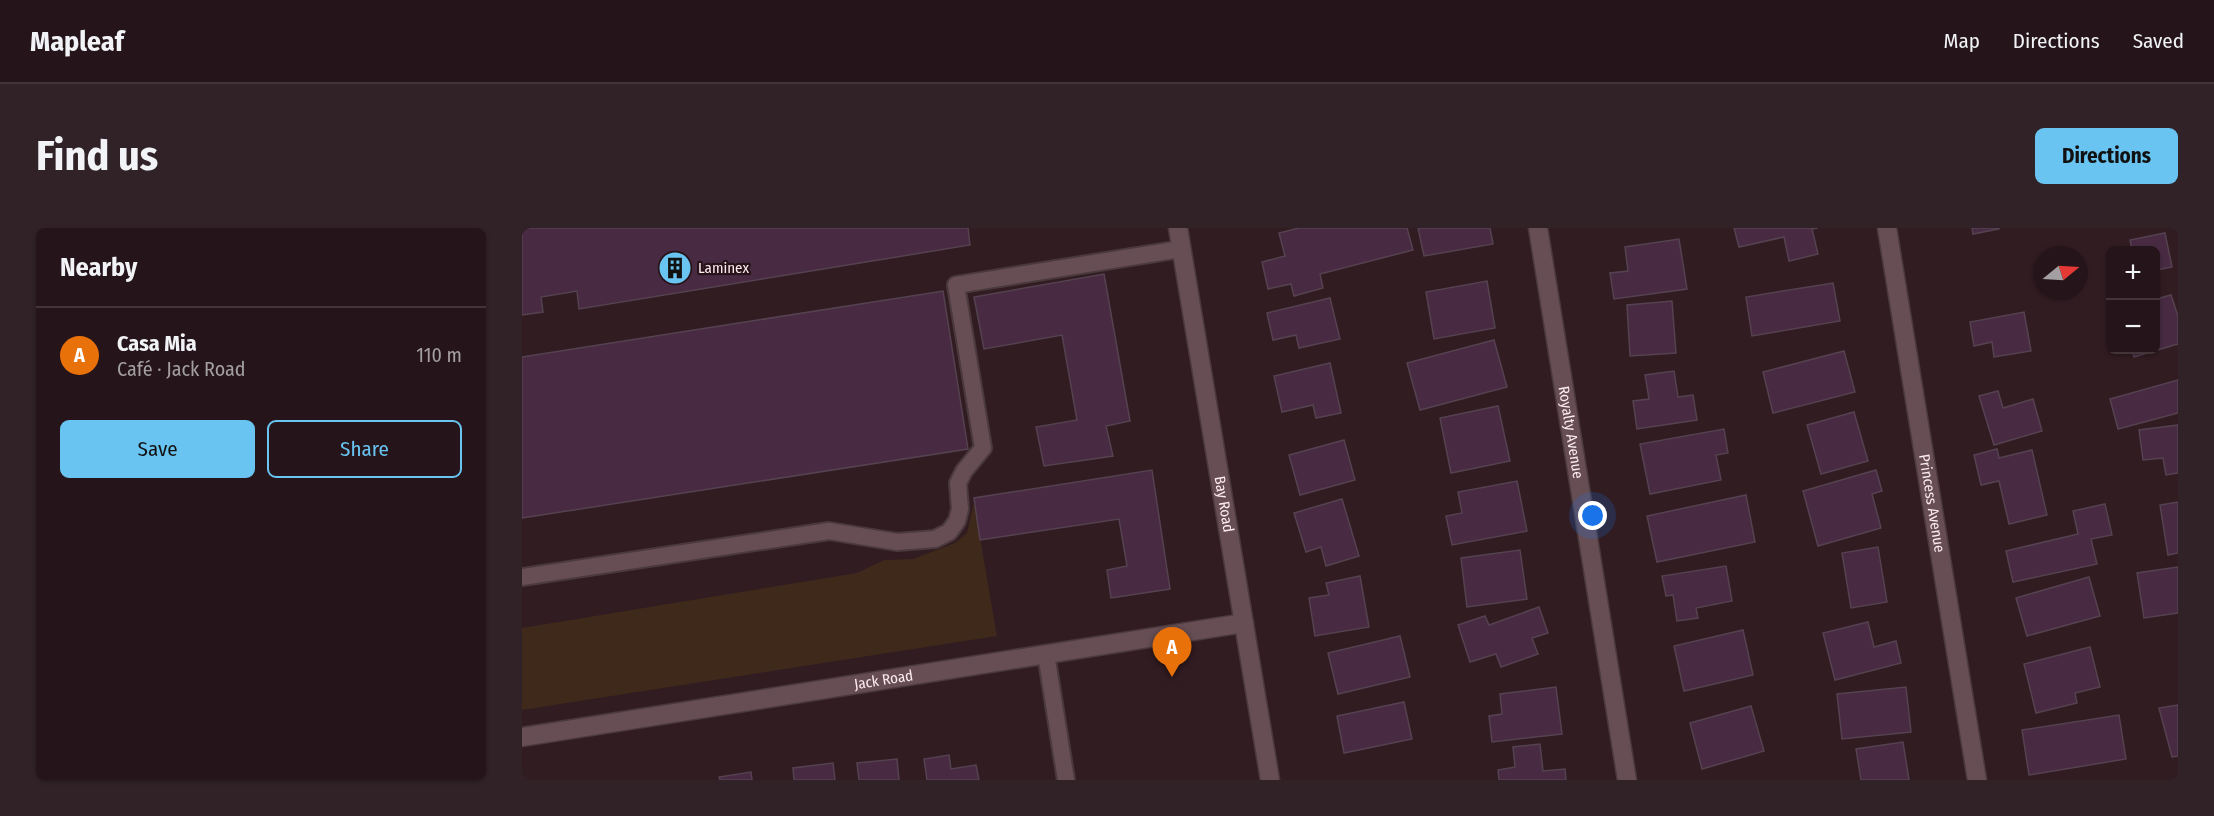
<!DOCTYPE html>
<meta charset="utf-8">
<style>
:root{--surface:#25151a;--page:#312227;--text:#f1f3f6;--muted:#a39fa2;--line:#423439;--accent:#69c4f1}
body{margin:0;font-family:"Fira Sans Condensed",sans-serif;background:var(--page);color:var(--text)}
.controls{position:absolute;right:18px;top:18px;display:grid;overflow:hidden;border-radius:9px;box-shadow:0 2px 4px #0004}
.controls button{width:54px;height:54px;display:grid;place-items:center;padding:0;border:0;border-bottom:2px solid var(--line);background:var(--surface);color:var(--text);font:30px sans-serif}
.compass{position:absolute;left:1512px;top:18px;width:54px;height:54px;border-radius:50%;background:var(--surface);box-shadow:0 2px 4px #0004;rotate:72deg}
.you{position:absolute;left:1071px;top:288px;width:21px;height:21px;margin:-15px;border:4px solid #fff;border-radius:50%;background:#1a73e8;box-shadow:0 0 0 9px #1a73e833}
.badge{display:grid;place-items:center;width:39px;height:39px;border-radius:50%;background:var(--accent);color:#fff;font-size:20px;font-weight:700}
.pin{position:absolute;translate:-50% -50px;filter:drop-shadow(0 2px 3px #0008)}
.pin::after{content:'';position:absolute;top:32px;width:21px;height:18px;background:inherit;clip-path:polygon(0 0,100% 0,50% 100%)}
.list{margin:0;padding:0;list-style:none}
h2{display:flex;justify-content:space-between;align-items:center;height:78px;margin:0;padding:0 24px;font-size:26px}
h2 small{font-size:20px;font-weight:400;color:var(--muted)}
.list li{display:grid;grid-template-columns:39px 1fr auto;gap:18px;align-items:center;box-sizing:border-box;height:96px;padding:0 24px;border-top:2px solid var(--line)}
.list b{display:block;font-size:22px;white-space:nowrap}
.list p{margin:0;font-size:20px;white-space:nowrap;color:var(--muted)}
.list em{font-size:20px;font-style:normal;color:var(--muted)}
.actions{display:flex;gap:12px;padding:18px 24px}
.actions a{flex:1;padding:14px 0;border:2px solid var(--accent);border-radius:9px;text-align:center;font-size:21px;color:var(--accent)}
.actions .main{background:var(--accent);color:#111}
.map{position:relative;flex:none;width:1656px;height:552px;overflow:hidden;border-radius:9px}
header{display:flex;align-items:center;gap:36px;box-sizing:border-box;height:84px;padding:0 30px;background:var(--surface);border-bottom:2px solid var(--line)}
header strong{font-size:28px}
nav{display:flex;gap:33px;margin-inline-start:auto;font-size:21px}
.intro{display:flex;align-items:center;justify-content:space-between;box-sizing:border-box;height:144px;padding:0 36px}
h1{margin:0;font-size:42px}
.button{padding:15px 27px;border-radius:9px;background:var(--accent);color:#111;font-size:21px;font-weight:700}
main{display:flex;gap:36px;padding:0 36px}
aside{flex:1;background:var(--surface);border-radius:9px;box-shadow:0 2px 4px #0004}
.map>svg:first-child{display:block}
.green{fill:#3f291b}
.building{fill:#482b42;stroke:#554250;stroke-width:1.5}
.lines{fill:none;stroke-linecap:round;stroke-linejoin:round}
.lane-casing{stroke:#4a393d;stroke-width:20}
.street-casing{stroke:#4a393d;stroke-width:21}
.secondary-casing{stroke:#4a393d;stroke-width:21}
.lane{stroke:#674e55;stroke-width:16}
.street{stroke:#674e55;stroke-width:18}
.secondary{stroke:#674e55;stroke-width:18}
.labels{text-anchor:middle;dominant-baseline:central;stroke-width:4.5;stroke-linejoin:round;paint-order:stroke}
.poi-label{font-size:15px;fill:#fcecf0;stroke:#271319;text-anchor:start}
.street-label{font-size:15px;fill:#fcecf0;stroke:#271319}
</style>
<header>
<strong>Mapleaf</strong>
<nav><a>Map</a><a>Directions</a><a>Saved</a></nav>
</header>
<div class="intro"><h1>Find us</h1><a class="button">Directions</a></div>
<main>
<aside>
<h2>Nearby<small></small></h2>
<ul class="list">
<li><span class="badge" style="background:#e8710a">A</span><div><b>Casa Mia</b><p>Café · Jack Road</p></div><em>110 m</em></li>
</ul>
<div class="actions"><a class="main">Save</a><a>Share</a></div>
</aside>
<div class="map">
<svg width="1656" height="552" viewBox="0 0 1656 552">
<rect width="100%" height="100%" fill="#311c22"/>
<!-- green -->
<path class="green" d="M452,275L475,408L0,482V400L335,345L362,332L391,331L433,315L445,305Z"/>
<!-- building -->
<g class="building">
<path d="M0,0H446L448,17L57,81L55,63L19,69L21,84L0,87Z"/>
<path d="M777,0H885L891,22L798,46L801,60L772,68L769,56L746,61L740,34L763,28L757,5Z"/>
<path d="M896,0H968L971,16L902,28Z"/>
<path d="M1212,0H1296L1290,1L1296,26L1267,33L1262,9L1217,19Z"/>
<path d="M1450,0H1477V1L1451,6Z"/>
<path d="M1643,5L1650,39L1634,42V22H1610L1608,12Z"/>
<path d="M1157,11L1165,61L1092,71L1088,45L1106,43L1103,19Z"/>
<path d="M582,46L608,193L584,198L591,228L522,238L514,199L555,192L540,107L462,121L452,69Z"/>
<path d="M965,53L973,100L912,111L904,64Z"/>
<path d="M1311,55L1318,93L1230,108L1224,69Z"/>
<path d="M421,63L446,221L0,290V129Z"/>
<path d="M1649,67L1656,88V116L1612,129L1610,122H1634V71Z"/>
<path d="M808,70L818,111L777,120L774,107L751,112L745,85Z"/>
<path d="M1150,73L1154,125L1108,128L1105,77Z"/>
<path d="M1502,84L1509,123L1472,129L1470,114L1452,118L1448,94Z"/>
<path d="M972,112L985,159L898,182L885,135Z"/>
<path d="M1322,123L1333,164L1251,185L1241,144Z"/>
<path d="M808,135L819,185L794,190L791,177L760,184L752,148Z"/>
<path d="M1152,143L1156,169L1171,167L1175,192L1115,201L1111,173L1127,171L1123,147Z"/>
<path d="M1656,152V185L1596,201L1588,171Z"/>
<path d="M1476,163L1481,180L1511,171L1520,203L1472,217L1457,168Z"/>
<path d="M976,178L988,233L929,245L918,190Z"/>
<path d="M1332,184L1346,233L1299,246L1285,197Z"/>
<path d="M1656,197V245L1644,247L1641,230L1621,232L1617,202Z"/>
<path d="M1202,201L1206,225L1194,227L1199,252L1128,266L1118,216Z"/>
<path d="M822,212L833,252L778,267L767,227Z"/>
<path d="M1475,221L1477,230L1510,222L1525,287L1487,296L1477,253L1459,257L1452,227Z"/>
<path d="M630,242L648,361L589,370L585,342L605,338L597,291L458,312L452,270Z"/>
<path d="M1354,242L1360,263L1350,266L1359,300L1296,318L1281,263Z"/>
<path d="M995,253L1005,303L930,317L924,288L940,285L936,264Z"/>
<path d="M1224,267L1233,314L1135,334L1125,288Z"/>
<path d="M820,271L837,328L804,338L799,319L784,324L772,285Z"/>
<path d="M1656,274V325L1646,327L1638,277Z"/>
<path d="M1583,276L1590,307L1569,311L1575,336L1491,354L1484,323L1556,306L1551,283Z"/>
<path d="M1356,319L1365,374L1329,380L1320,325Z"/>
<path d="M998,322L1005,371L945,379L939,330Z"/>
<path d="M1204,338L1210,373L1174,380L1176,390L1155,393L1151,367L1144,368L1140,348Z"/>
<path d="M1656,339V385L1622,390L1615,345Z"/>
<path d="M838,348L847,399L793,408L787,370L807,367L804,355Z"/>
<path d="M1567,349L1578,388L1505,408L1494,370Z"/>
<path d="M1017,379L1026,405L1010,410L1016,426L979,439L974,426L948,434L936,397L963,388L967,397Z"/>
<path d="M1346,394L1352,419L1374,413L1379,435L1313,452L1301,405Z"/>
<path d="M1221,402L1231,447L1162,463L1152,418Z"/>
<path d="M878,408L888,449L816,466L806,425Z"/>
<path d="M1568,419L1578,459L1553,465L1555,475L1514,485L1502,436Z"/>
<path d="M1034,459L1040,506L970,514L967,488L980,486L978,466Z"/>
<path d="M1384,459L1389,504L1320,511L1315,466Z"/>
<path d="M882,474L890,511L822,525L815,488Z"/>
<path d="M1656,477V528L1650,529L1637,480Z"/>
<path d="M1229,478L1242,523L1180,541L1168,495Z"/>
<path d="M1597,487L1604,531L1507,547L1500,502Z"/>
<path d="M1381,514L1387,552H1339L1334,521Z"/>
<path d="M1018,516L1021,543L1043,541L1044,552H977L976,542L993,539L991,519Z"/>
<path d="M427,527L429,541L454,537L457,552H405L402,531Z"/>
<path d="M375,531L377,552H337L335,535Z"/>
<path d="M311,535L313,552H272L271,540Z"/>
<path d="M229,544L230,552H198L197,549Z"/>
</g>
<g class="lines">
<defs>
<g id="lane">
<path d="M0,349L307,303L375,314L413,311L427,304L435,293L438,281L436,255L442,243L461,220L434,57L659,21"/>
<path d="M524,426L544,552"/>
</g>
<g id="street">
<path id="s1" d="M1016,0L1105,552"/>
<path id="s2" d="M1365,0L1455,552"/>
<path id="s3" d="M0,509L722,395"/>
</g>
<g id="secondary">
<path id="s4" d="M656,0L748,552"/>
</g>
</defs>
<!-- lane casing -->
<use href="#lane" class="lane-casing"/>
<!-- street casing -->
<use href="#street" class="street-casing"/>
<!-- secondary casing -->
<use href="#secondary" class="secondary-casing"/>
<!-- lane -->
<use href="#lane" class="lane"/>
<!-- street -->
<use href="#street" class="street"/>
<!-- secondary -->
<use href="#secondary" class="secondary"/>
</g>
<!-- icons -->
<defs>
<symbol id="building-disc" viewBox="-11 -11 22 22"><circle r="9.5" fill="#69c4f1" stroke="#271319"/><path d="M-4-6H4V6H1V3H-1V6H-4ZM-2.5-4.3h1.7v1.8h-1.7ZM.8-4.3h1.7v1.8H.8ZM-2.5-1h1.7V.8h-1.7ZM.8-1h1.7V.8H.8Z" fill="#111"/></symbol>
</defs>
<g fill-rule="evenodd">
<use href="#building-disc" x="134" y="21" width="38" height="38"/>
</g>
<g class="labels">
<!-- poi labels -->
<g class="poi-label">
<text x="176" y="40">Laminex</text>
</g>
<!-- street labels -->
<g class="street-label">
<text stroke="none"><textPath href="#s1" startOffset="207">Royalty Avenue</textPath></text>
<text stroke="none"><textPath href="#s4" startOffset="280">Bay Road</textPath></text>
<text stroke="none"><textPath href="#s2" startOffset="279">Princess Avenue</textPath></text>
<text stroke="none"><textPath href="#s3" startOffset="366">Jack Road</textPath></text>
</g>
</g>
</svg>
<div class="controls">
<button>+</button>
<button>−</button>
</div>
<svg class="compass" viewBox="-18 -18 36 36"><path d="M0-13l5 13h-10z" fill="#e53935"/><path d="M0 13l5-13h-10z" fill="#a39fa2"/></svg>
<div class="you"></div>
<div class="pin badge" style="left:650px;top:449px;background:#e8710a">A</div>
</div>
</main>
